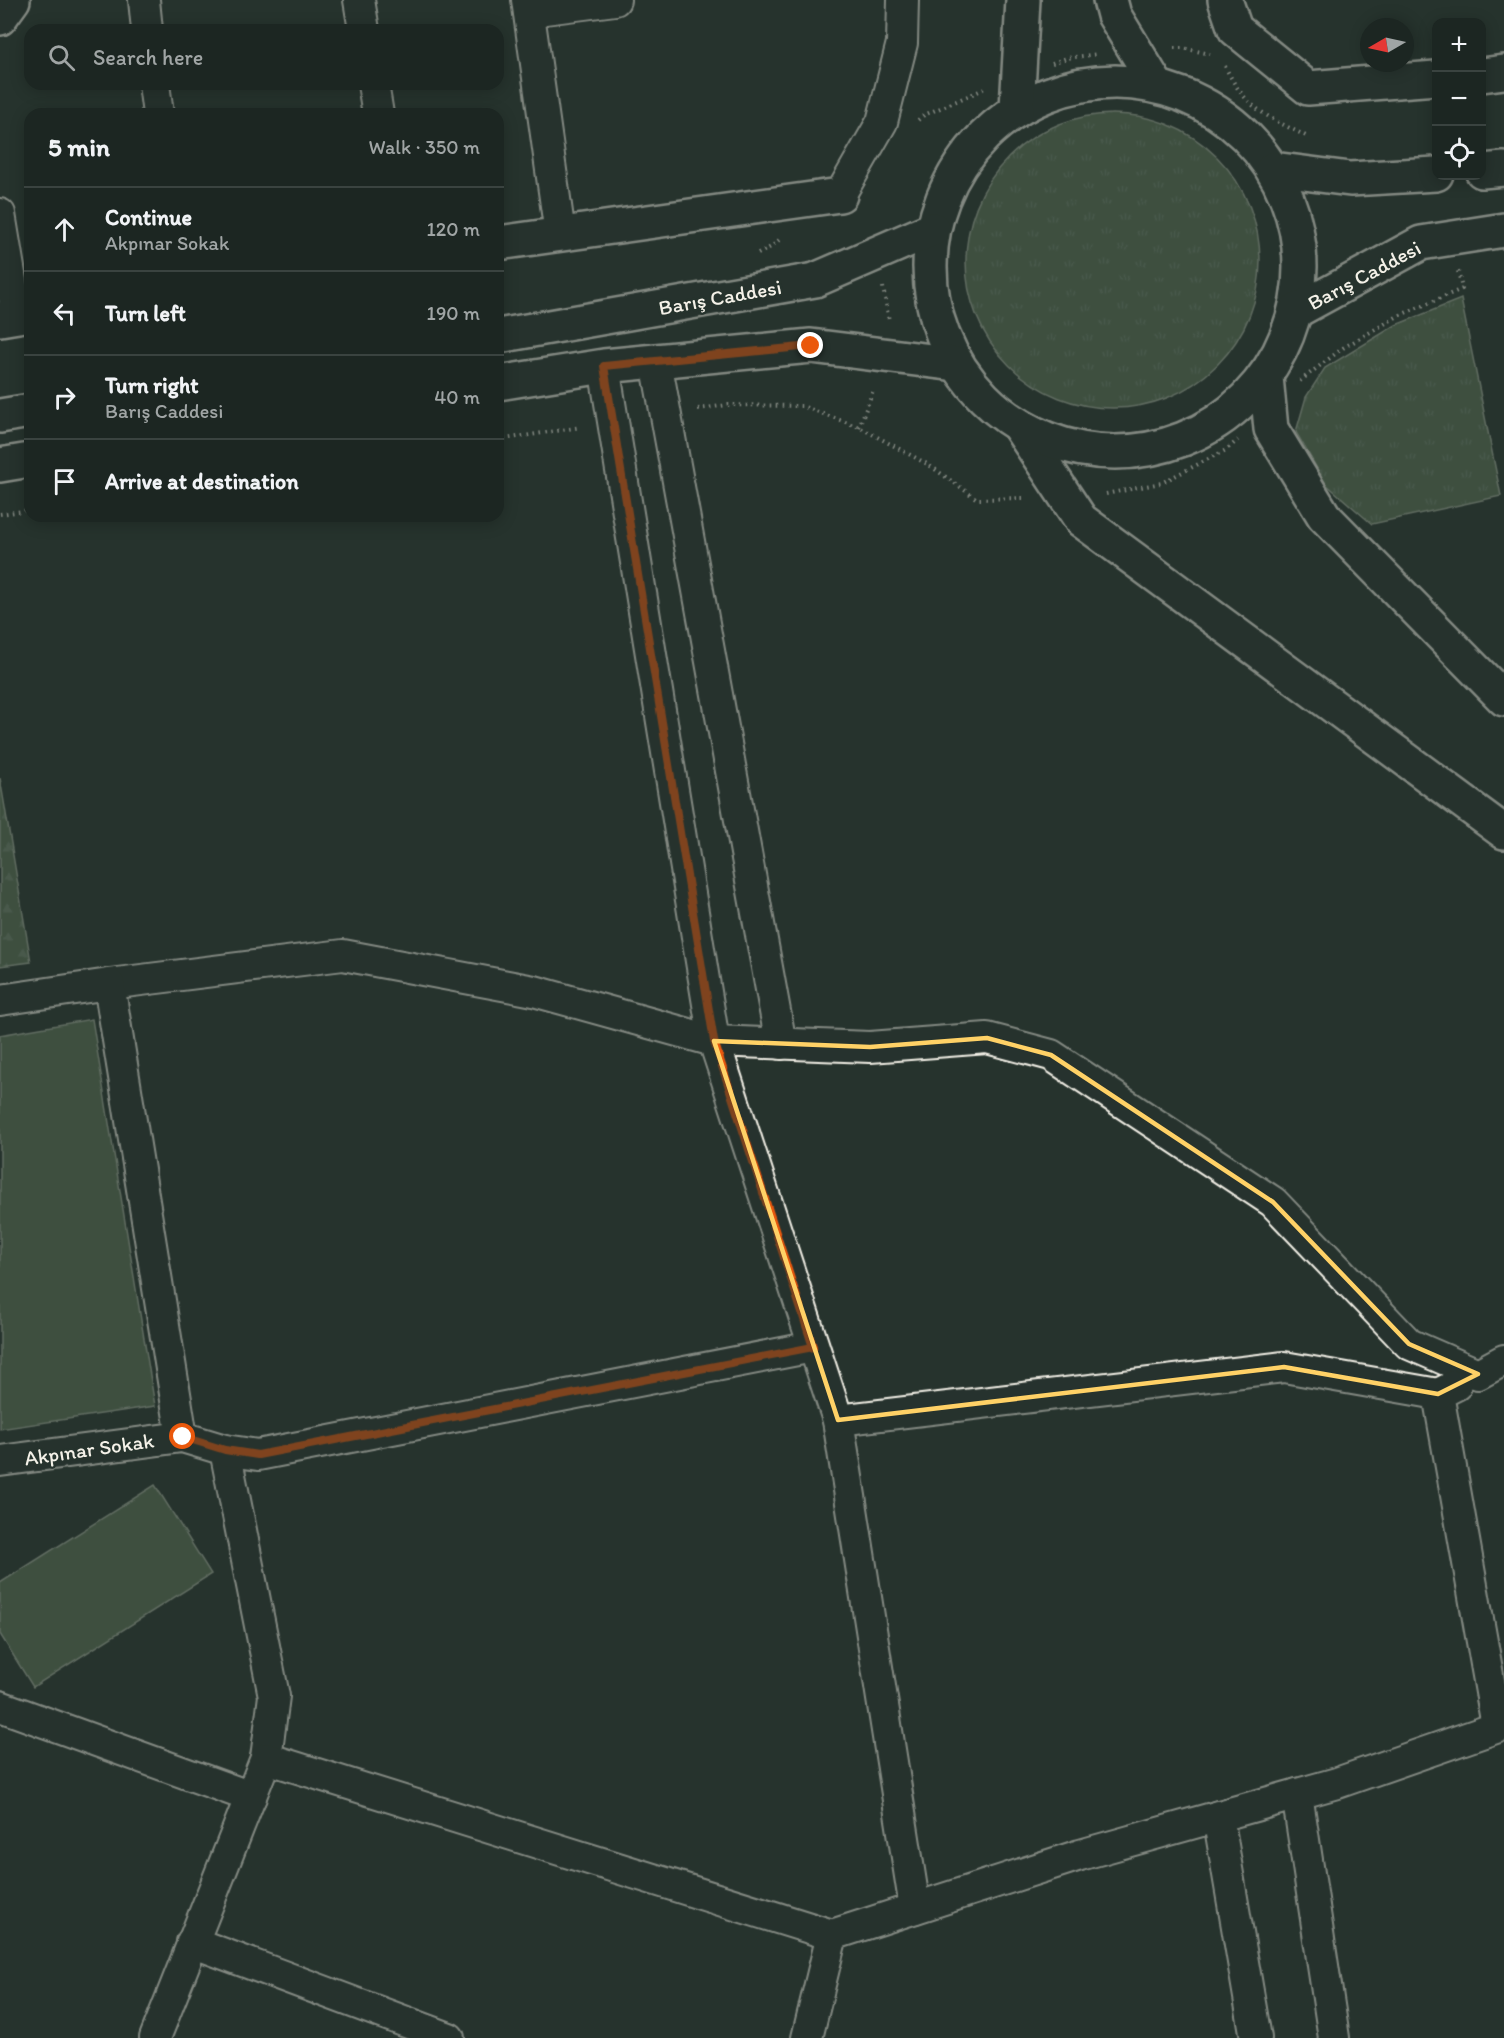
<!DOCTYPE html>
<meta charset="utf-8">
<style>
:root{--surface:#1c2622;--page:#29322f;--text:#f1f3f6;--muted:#a0a5a5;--line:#3a4340}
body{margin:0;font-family:Itim,sans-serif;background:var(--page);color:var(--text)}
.controls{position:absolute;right:18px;top:18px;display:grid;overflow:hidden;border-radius:12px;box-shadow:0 3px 15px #0003}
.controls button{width:54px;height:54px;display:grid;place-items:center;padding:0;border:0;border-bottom:2px solid var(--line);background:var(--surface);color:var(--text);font:30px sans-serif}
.compass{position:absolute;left:1360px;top:18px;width:54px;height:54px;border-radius:50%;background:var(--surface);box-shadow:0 3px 15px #0003;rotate:261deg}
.stop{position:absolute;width:18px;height:18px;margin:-14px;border:4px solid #ea580c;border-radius:50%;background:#fff}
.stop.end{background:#ea580c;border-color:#fff;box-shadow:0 2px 6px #0008}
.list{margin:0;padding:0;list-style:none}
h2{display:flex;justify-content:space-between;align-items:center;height:78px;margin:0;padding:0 24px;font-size:26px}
h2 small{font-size:20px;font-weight:400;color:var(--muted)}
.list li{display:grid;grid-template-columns:39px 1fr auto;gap:18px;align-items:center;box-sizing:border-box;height:84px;padding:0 24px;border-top:2px solid var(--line)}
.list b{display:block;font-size:22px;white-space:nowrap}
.list p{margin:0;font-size:20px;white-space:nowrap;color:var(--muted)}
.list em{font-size:20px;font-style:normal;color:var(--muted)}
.icon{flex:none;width:33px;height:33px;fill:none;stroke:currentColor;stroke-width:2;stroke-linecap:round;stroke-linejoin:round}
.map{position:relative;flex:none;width:1504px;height:2038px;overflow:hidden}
.search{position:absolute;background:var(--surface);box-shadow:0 3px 15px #0003;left:24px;top:24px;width:480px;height:66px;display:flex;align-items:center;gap:15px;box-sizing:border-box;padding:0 21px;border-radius:18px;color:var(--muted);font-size:22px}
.panel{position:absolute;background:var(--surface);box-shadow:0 3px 15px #0003;left:24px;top:108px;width:480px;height:414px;border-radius:18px}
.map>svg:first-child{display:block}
.grass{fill:url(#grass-tufts);stroke:#a8b2a0;stroke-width:1.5}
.forest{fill:url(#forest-firs);stroke:#a8b2a0;stroke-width:1.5}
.park{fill:#5b7257;stroke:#a8b2a0;stroke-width:1.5}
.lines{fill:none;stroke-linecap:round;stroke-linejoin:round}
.minor-casing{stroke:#f4f1e8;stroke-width:34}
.tertiary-casing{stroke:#f4f1e8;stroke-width:38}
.secondary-casing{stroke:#f4f1e8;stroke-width:38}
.path{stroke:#f4f1e8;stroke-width:4;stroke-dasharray:1.5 4.5;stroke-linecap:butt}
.minor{stroke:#26332d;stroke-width:30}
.tertiary{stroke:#26332d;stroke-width:33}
.secondary{stroke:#26332d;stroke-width:33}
.route{stroke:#ea580c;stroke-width:8}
.marked{fill:none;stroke:#ffd166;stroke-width:4.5;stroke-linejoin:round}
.labels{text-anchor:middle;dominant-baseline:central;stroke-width:4.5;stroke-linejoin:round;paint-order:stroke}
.street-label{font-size:21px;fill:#f4f1e8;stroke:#26332d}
</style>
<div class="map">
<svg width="1504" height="2038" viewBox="0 0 1504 2038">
<defs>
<pattern id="grass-tufts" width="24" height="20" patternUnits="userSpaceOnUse" patternTransform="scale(1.5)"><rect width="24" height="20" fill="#5b7257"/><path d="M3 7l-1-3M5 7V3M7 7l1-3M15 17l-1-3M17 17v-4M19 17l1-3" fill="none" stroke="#73876f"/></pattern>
<pattern id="forest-firs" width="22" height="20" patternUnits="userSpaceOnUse" patternTransform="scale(1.5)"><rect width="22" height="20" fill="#5b7257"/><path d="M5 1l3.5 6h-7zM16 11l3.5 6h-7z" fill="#73876f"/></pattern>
</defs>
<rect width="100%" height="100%" fill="#26332d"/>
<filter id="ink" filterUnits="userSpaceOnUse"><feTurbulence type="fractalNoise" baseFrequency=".0167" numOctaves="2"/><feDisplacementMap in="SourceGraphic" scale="12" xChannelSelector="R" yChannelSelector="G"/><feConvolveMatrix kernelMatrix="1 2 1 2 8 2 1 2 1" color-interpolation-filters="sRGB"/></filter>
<g filter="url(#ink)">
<!-- grass -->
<g class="grass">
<circle cx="1113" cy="261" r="147"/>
<path d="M1461,299L1501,496L1372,524L1326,484L1296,432L1306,397L1325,368L1396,325Z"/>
</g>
<!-- forest -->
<path class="forest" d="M0,778L31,962L0,966Z"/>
<!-- park -->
<g class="park">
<path d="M92,1019L155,1406L0,1429V1035Z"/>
<path d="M155,1485L211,1574L33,1687L0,1634V1583Z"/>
</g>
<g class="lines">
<defs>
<g id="minor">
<path d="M144,0L147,30"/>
<path d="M359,0L364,30"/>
<path d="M527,0L560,234"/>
<path d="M529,11L615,0"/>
<path d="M154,84L158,114"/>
<path d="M373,84L378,114"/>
<path d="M840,195L882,122L902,43L903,0"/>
<path d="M0,214L17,316"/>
<path d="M656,361L781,1044"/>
<path d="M604,366L714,1041L838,1420L915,1908"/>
<path d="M109,984L343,955L534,991L714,1041L870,1047L987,1038L1051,1055L1273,1202L1409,1344L1478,1374L1504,1360"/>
<path d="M0,1000L109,984L182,1437"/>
<path d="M1456,1385L1438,1394L1497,1726"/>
<path d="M838,1420L1284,1367L1438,1394"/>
<path d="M225,1450L274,1696L266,1758"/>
<path d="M0,1461L182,1437L225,1450L258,1455L813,1347"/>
<path d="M0,1706L251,1797"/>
<path d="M1297,1794L1334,2038"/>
<path d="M1218,1816L1256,2038"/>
<path d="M832,1935L1080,1855L1337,1783L1504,1725"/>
<path d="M192,1942L449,2038"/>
<path d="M155,2038L266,1758L832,1935L807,2038"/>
</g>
<g id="tertiary">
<path d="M1225,0L1235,29L1308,88L1436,78"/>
<path d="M0,18L13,0"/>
<path d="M1482,75L1504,72"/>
<path d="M498,243L840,195"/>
<path d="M0,319L30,314"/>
<path d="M1266,377L1271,429L1324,516L1504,699"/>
<path d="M1020,428L1081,520L1504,832"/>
</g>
<g id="secondary">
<path d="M1110,0L1114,15L1157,86"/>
<circle cx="1115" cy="267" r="185"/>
<path d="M1017,108L1023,0"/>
<path d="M1273,169L1350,179L1436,174"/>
<path d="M1482,171L1504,169"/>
<path d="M1296,311L1421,243L1504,230"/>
<path d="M498,336L815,280L933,229"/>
<path d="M498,383L604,366L811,346L956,364"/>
<path d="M0,416L30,411"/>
<path d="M0,465L30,460"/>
</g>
</defs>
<!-- minor casing -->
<use href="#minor" class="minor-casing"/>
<!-- tertiary casing -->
<use href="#tertiary" class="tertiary-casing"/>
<!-- secondary casing -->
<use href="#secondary" class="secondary-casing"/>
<!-- path -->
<g class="path">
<path d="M1174,48H1183L1210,54"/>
<path d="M1052,63L1067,58L1098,54"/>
<path d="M1225,66C1245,109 1268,117 1308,137"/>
<path d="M918,120L924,115L984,89"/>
<path d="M758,254L771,247L779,240"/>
<path d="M883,287L889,321"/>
<path d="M1300,381L1343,348L1398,316L1462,289L1458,271"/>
<path d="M698,409L728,405L802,406L859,427L929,465L977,499L1026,498"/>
<path d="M859,427L874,388"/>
<path d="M498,440L581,427"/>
<path d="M1106,494L1161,483L1226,450L1238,440"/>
<path d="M0,514L30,510"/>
</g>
<!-- minor -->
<use href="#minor" class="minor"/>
<!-- tertiary -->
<use href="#tertiary" class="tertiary"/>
<!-- secondary -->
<use href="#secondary" class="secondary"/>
</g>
</g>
<g class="lines" filter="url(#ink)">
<!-- route -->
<path class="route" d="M183,1437L225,1450L258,1455L813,1347L714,1041L604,366L811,346"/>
</g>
<!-- marked area -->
<path d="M0 0H1504V2038H0ZM987,1038L1051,1055L1273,1202L1409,1344L1478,1374L1438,1394L1284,1367L838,1420L714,1041L870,1047Z" fill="#26332d" fill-opacity=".55" fill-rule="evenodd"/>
<path class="marked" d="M987,1038L1051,1055L1273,1202L1409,1344L1478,1374L1438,1394L1284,1367L838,1420L714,1041L870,1047Z"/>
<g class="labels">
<!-- street labels -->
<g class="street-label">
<text transform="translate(1364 275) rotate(-28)">Barış Caddesi</text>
<text transform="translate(720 297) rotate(-10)">Barış Caddesi</text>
<text transform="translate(89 1449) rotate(-8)">Akpınar Sokak</text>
</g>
</g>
</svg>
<div class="controls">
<button>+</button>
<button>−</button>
<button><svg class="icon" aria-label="locate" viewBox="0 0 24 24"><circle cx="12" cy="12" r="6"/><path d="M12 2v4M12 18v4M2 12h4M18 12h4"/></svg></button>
</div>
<svg class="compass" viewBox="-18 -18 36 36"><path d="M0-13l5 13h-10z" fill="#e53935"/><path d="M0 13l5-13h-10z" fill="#a0a5a5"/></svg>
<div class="stop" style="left:183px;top:1437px"></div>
<div class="stop end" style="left:811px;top:346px"></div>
<div class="search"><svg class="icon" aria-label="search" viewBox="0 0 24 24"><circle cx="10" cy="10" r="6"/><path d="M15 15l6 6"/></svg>Search here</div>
<section class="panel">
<h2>5 min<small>Walk · 350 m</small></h2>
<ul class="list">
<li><svg class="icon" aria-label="ahead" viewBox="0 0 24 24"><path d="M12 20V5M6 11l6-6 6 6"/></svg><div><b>Continue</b><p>Akpınar Sokak</p></div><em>120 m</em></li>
<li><svg class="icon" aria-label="left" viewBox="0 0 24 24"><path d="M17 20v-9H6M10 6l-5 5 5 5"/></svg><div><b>Turn left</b></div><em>190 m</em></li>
<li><svg class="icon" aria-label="right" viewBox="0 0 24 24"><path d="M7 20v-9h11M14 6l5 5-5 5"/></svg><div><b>Turn right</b><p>Barış Caddesi</p></div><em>40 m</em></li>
<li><svg class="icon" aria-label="arrive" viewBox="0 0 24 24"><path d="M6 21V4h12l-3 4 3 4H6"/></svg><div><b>Arrive at destination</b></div></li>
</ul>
</section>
</div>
